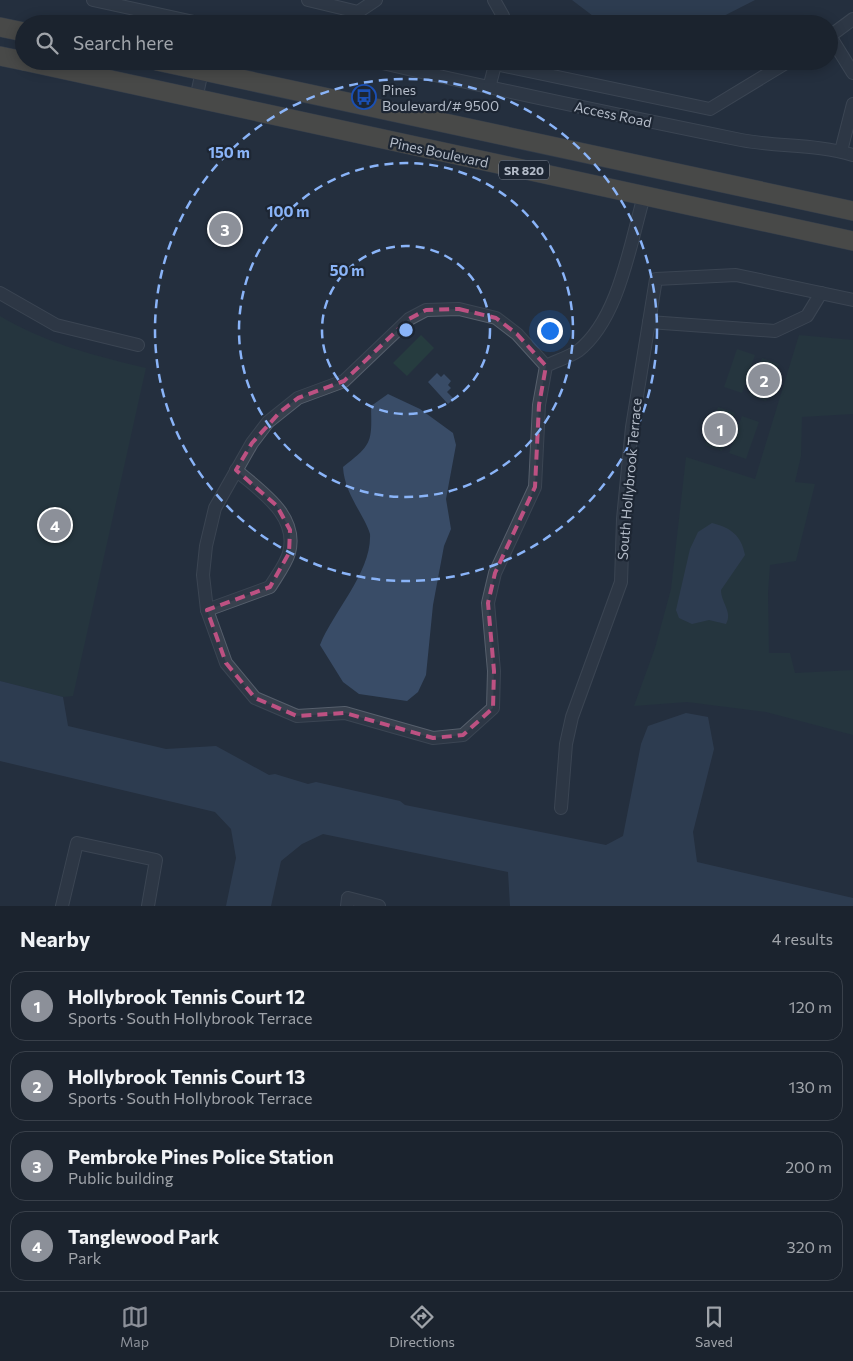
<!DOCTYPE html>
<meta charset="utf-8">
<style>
:root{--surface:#1b232e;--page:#242b36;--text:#f1f3f6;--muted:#a0a4aa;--line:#39404a;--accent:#8c9099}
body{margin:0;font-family:Commissioner,sans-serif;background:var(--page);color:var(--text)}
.you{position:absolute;left:549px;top:330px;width:18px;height:18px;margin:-12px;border:4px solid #fff;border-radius:50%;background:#1a73e8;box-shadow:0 0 0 8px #1a73e833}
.badge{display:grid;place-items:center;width:32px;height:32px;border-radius:50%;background:var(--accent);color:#fff;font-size:16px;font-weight:700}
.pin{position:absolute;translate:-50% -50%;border:2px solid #fff;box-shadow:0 1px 5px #0006}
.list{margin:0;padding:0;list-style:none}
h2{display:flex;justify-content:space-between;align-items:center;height:65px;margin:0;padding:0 20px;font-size:21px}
h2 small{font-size:16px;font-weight:400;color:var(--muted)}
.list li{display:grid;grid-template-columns:32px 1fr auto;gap:15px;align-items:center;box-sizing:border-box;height:70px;margin:0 10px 10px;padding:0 10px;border:1px solid var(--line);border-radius:15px}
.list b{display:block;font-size:19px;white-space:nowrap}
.list p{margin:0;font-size:16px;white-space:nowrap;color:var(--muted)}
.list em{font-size:16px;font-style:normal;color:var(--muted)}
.icon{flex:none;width:28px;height:28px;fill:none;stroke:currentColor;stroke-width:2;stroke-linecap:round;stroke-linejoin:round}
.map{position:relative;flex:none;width:853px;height:906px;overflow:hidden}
.search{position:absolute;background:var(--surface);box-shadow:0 2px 12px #0003;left:15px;right:15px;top:15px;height:55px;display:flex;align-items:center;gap:12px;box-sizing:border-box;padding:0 18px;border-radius:28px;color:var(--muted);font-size:19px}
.sheet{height:385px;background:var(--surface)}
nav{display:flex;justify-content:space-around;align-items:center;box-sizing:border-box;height:70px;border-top:1px solid var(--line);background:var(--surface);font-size:14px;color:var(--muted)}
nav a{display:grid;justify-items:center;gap:2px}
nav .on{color:var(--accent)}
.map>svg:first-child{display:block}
.green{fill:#263c3f}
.water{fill:#394c67}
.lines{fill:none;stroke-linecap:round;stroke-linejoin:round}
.minor-casing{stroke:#565f6c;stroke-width:14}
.highway-casing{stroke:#434c59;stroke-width:20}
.minor{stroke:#38414e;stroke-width:12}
.highway{stroke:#746855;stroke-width:19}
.marked{fill:none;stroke:#bd5182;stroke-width:4;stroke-dasharray:10 6;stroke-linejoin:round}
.ring{fill:none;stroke:#8ab4f8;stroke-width:2.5;stroke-dasharray:9 6}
.labels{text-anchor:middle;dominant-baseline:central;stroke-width:4.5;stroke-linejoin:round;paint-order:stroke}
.shield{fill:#1d2633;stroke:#878f9c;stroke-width:1}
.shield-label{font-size:12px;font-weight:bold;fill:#b4bcc9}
.poi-label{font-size:14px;fill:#b4bcc9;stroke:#1d2633;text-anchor:start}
.street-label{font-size:14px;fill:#b4bcc9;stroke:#1d2633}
.centre{fill:#8ab4f8;stroke:#1d2633;stroke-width:2.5}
.ring-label{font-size:15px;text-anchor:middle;font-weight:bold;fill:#8ab4f8;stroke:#1d2633;stroke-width:4.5;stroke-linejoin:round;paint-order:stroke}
</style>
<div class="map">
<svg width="853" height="906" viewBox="0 0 853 906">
<rect width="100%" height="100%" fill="#242f3e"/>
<!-- green -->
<g class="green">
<path d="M0,316C45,343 95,356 146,368L73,696L63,697L0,681Z"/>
<path d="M421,335L434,348L407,376L393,363Z"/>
<path d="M799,335L853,340V414L802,417L801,456L795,482L815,484L796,561L770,565L768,593L769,653H790L795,673L853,670V735L766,712L687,702L634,706L655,648L671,589L686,457L755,479Z"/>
<path d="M737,349L755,355L742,393L724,387Z"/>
<path d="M762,358L779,364L766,401L749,395Z"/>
<path d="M718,407L735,413L722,451L705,445Z"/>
<path d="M742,416L759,422L746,459L729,453Z"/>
</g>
<!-- water -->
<g class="water">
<path d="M572,0H755L708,24H617L597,19Z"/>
<path d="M437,373L441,377L444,374L451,381L448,385L451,388L447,392L454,399L448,404L428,382Z"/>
<path d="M388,394L420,409L453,433L456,445L446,499L451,529L444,546L433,605L426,675L418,692L407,701L359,694L343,682L320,645C333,612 372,572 370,534C369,530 366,524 364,520C355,503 344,487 343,467C372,444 372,443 371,406Z"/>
<path d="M712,523C731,528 741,535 745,555L721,590C721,603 733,612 726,624L709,620L692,624L679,618L676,610L690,549L698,532Z"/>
<path d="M0,681L63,697L68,726L166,749L216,746L269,775L275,774L308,784L316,782L400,801L405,805L606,845L623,836L641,744L648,726L686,713L708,717L714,749L693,832L697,862L853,898V906H510L508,872L323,834L302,844L281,861L271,906H226L236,858L231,829L215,812L0,761Z"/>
</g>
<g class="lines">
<defs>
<g id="minor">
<path d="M93,0L203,24"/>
<path d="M308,0L358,12L376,0"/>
<path d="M494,0L503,16L502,24"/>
<path d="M853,19L830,36L853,73"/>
<path d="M374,61C496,90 618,115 741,140C778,147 817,144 853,155"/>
<path d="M495,64L710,109L789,61"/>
<path d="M489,88L496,61"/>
<path d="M196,99L202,71"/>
<path d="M841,151L853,104"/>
<path d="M0,293L56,325L138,345"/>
<path d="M649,322L775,331L807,316L821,293"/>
<path d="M546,366L517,334L496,318L459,309L426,310L409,319L344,381L298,398L268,422L252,443L215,508L206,546L203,575L207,610L226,663L255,698L297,716L345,713L433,738L463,735L493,708L494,671L488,603L495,573L535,487L539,405L546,366C556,361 569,357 578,351C619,319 630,244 644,196"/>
<path d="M207,610L270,587C276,577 286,564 289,553C299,515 260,491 236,470"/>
<path d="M561,808L566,744L572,717L621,582L623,519L632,427L656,279L736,275L853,300"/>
<path d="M62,906L77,843L156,860L148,906"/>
<path d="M347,906L348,898L379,906"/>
</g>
<g id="highway">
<path d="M0,27L24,32"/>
<path d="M0,56L24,61"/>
<path d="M24,61L853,241"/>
<path d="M157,61L853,211"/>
</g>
</defs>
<!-- minor casing -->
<use href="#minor" class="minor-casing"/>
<!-- highway casing -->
<use href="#highway" class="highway-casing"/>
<!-- minor -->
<use href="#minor" class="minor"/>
<!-- highway -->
<use href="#highway" class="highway"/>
</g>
<!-- marked area -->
<path d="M0 0H853V906H0ZM459,309L496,318L517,334L546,366L539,405L535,487L495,573L488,603L494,671L493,708L463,735L433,738L345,713L297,716L255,698L226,663L207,610L270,587L289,553L290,530L277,506L236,470L252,443L280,412L298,398L344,381L409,319L426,310Z" fill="#242f3e" fill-opacity=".55" fill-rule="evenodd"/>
<path class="marked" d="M459,309L496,318L517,334L546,366L539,405L535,487L495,573L488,603L494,671L493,708L463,735L433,738L345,713L297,716L255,698L226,663L207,610L270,587L289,553L290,530L277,506L236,470L252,443L280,412L298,398L344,381L409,319L426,310Z"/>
<!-- distance rings -->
<g class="ring">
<circle cx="406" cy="330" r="84"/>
<circle cx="406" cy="330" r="167"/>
<circle cx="406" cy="330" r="251"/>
</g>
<!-- icons -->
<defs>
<symbol id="bus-ring" viewBox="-11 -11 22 22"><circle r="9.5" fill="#1d2633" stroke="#1a4fb4" stroke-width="1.5"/><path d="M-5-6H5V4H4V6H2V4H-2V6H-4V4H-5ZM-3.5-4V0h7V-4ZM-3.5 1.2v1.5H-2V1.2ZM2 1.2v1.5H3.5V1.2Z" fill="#1a4fb4"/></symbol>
</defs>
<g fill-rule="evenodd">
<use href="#bus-ring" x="350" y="83" width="28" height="28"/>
</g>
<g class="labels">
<!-- shield labels -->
<rect class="shield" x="499" y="160.5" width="50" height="19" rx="4"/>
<g class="shield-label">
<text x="524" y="170">SR 820</text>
</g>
<!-- poi labels -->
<g class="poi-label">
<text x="382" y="89">Pines<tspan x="382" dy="16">Boulevard/# 9500</tspan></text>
</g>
<!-- street labels -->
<g class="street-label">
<text transform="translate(613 114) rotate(12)">Access Road</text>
<text transform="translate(439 152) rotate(12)">Pines Boulevard</text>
<text transform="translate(629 479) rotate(-85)">South Hollybrook Terrace</text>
</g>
</g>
<circle cx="406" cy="330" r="8" class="centre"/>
<g class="ring-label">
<text x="229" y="158">150 m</text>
<text x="288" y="217">100 m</text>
<text x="347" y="276">50 m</text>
</g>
</svg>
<div class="you"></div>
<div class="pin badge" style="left:720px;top:429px">1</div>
<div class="pin badge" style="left:764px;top:380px">2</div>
<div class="pin badge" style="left:225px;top:229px">3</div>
<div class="pin badge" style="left:55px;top:525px">4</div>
<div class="search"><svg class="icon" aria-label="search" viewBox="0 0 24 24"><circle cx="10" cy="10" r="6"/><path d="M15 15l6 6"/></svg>Search here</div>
</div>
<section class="sheet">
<h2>Nearby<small>4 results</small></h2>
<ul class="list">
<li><span class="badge">1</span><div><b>Hollybrook Tennis Court 12</b><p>Sports · South Hollybrook Terrace</p></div><em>120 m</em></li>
<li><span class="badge">2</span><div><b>Hollybrook Tennis Court 13</b><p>Sports · South Hollybrook Terrace</p></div><em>130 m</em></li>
<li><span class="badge">3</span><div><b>Pembroke Pines Police Station</b><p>Public building</p></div><em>200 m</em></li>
<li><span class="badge">4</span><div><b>Tanglewood Park</b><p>Park</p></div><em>320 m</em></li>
</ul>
</section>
<nav>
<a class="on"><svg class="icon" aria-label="map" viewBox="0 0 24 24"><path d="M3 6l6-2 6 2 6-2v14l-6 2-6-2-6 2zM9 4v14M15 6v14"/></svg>Map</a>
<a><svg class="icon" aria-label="directions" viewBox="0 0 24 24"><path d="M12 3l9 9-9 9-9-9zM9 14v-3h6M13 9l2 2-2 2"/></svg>Directions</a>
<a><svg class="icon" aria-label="saved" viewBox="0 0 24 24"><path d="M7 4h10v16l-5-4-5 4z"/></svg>Saved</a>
</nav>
